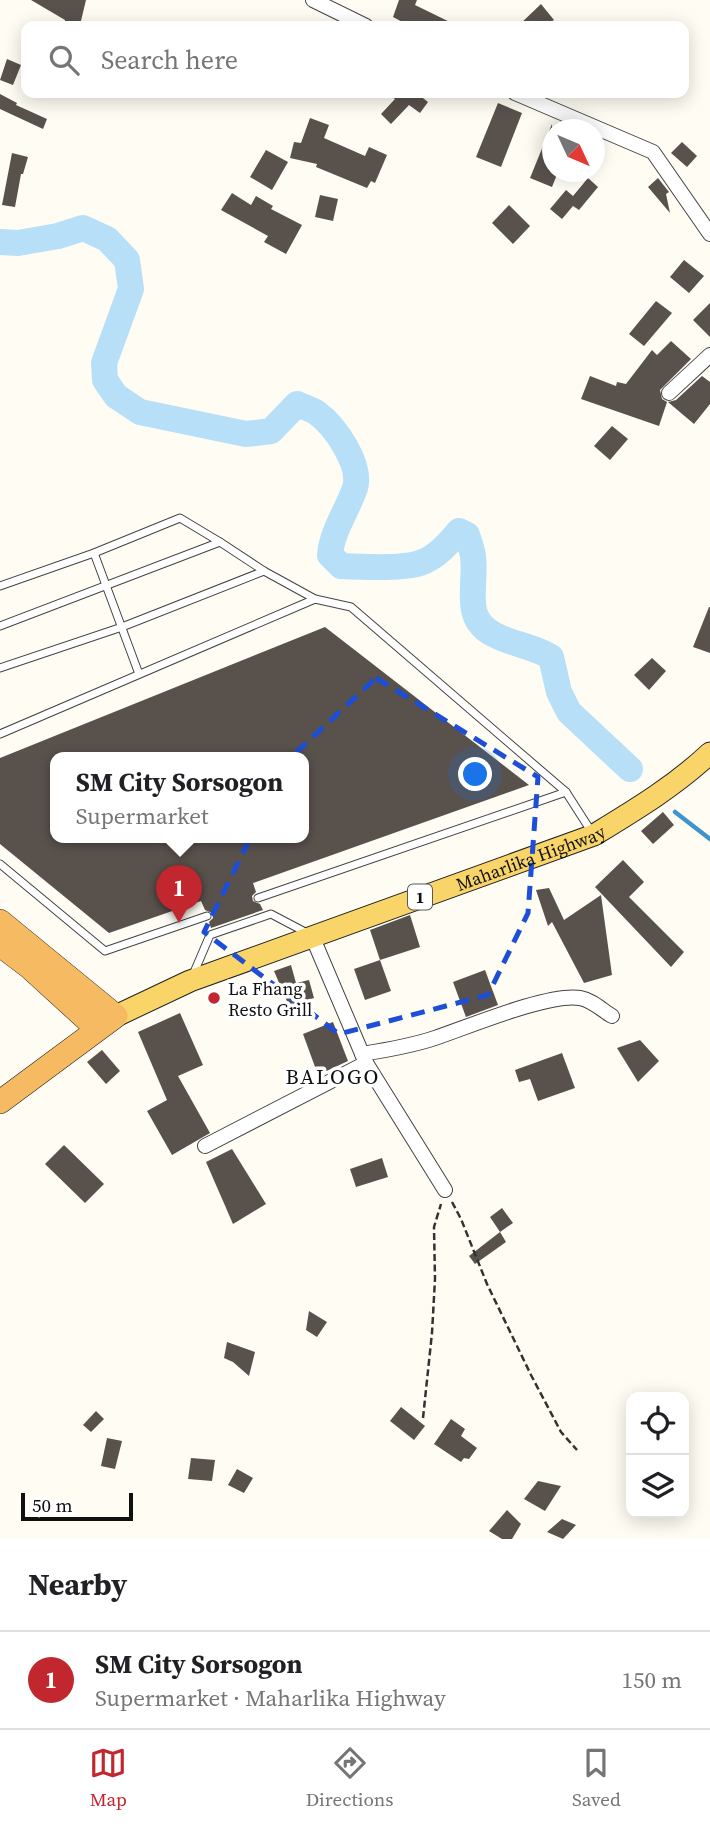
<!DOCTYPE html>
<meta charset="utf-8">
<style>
:root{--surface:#fff;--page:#f2f2f2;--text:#202124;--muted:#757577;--line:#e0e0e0;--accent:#c2262e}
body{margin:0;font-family:"Source Serif 4",serif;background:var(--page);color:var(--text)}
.controls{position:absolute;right:21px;bottom:21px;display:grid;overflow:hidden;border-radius:14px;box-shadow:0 4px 18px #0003}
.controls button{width:63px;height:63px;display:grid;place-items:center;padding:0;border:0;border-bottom:2px solid var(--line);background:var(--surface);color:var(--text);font:35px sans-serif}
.compass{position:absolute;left:542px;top:119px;width:63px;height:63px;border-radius:50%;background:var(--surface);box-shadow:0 4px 18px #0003;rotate:134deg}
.scale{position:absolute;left:21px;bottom:18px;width:112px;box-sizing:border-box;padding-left:7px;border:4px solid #101010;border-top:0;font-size:19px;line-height:24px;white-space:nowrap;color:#101010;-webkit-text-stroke:5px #fff;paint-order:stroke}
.you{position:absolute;left:476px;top:775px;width:24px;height:24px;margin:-18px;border:5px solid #fff;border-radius:50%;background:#1a73e8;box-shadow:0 0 0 10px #1a73e833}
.badge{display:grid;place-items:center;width:46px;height:46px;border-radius:50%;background:var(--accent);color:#fff;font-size:23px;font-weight:700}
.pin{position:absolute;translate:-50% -58px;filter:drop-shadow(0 2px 4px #0008)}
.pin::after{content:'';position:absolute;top:37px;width:24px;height:21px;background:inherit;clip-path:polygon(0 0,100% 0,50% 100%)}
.popup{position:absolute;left:50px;top:752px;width:259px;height:91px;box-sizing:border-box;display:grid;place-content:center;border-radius:14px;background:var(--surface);filter:drop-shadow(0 2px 5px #0005);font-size:23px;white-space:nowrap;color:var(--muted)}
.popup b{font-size:26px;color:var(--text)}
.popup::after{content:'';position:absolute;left:50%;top:100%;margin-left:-14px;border:14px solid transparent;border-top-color:var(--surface)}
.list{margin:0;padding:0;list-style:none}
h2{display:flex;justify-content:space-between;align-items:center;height:91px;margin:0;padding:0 28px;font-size:30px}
h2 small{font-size:23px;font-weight:400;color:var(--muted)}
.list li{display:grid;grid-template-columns:46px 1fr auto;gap:21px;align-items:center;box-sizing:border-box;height:98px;padding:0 28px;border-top:2px solid var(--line)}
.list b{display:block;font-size:26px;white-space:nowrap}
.list p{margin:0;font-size:23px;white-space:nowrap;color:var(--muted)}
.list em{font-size:23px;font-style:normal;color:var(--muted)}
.icon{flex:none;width:38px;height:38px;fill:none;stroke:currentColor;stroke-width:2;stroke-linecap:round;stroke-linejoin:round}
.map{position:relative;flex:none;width:710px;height:1539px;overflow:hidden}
.search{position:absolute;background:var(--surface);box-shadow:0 4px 18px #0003;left:21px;right:21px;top:21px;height:77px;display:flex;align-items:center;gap:18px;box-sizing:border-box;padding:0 24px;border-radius:14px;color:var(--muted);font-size:26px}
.sheet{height:189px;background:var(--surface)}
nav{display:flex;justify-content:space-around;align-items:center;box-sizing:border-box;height:98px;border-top:2px solid var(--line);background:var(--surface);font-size:19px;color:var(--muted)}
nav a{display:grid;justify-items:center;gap:4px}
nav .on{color:var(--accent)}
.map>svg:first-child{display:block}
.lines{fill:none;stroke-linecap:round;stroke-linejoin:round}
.stream{stroke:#3e95ce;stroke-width:4.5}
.river{stroke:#b7dff7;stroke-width:26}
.building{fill:#59514c;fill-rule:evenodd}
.service-casing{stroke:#434343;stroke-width:9}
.minor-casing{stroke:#434343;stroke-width:16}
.primary-casing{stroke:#212121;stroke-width:23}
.trunk-casing{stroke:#212121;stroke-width:24}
.path{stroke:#323232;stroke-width:2.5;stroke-dasharray:7 3.5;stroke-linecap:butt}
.service{stroke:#fff;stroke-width:7}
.minor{stroke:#fff;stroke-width:14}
.primary{stroke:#f9d569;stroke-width:21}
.trunk{stroke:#f6bb62;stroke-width:23}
.marked{fill:none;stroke:#1d4ed8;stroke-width:5;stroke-dasharray:14 9;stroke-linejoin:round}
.poi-dot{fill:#c2262e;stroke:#fff;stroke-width:2.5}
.labels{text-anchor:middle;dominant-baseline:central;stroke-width:7;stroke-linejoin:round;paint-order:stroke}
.shield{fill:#fff;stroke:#585858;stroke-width:2}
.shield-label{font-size:16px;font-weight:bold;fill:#101010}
.street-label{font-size:18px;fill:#101010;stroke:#fff}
.poi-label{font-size:18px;fill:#101010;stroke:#fff;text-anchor:start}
.quarter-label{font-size:21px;letter-spacing:2px;fill:#101010;stroke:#fff}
</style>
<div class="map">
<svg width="710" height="1539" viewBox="0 0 710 1539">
<rect width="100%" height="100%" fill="#fffdf3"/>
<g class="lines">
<!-- stream -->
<path class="stream" d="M675,812L710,839"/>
<!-- river -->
<path class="river" d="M0,242L18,243L58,236L83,228L107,239L127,260L131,289L104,363L105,380L116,396L140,412L246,434L271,431L297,404C303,407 311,409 317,413C335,426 362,465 355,488C347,511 332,531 330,555L341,566C360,567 403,569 420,563C436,558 449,543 459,531L467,535C469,541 472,549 473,556C477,586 461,619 495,635C514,645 533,646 551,657L559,692L569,712L630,769"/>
</g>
<!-- building -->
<g class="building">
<path d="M31,0H86L80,25L65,22V20Z"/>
<path d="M399,0H417L415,5L458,26H410L393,17Z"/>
<path d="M541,4L554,20L544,26H518Z"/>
<path d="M7,59L21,65L13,85L0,80Z"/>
<path d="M386,93H421L419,95L428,102L420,113L409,105L391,124L381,114L395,99Z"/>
<path d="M0,94L17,103L16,105L47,119L43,129L0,109Z"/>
<path d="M498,103L522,113L501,167L476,157Z"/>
<path d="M310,118L329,125L324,138L365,156L369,147L387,155L375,183L371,181L367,188L316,167L317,164L290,158L294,142L301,143Z"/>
<path d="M552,124V172H558L552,187L530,178Z"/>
<path d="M682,142L697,156L687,167L671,153Z"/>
<path d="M266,150L288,162L272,190L250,177Z"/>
<path d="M12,153L28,157L23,174H21L15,207L2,205Z"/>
<path d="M588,178L598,187L579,210L573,206L562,219L550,209L566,190L573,196Z"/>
<path d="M658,178L669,192L666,194L670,213L648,187Z"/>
<path d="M232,193L251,205L256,196L273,206L271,209L302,225L286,254L264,242L268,236L221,210Z"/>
<path d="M320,195L338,199L333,221L315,217Z"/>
<path d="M509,205L530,226L513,244L492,223Z"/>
<path d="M684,260L704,276L689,293L670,277Z"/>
<path d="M656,301L672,313L644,346L629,334Z"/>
<path d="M710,303V337L693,320Z"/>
<path d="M671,341L691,359L660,390L662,399L667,402L659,426L581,399L590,376L616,386L617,382L626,384L652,350L657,355Z"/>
<path d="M702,376L710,382V404L694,424L668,402L676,400Z"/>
<path d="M612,426L628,439L610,460L594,446Z"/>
<path d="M709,607H710V653L693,647Z"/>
<path d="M325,627L529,785L253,883L256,892L252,896L253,901L260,904L263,910L211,928L209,922L213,918L212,913L205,910L201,901L109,933L0,844V758ZM55,757H303V837H55Z"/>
<path d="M652,658L666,671L649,690L634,675Z"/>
<path d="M663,812L674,825L653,844L641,831Z"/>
<path d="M623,860L644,882L629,897L684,952L671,967L595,887Z"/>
<path d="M549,888L564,920L601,895L612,975L584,983L552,922L548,926L536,890Z"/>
<path d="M410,915L420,947L380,960L370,930Z"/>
<path d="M380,960L391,991L365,1000L354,969Z"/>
<path d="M291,965L296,983L309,980L314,998L289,1006L274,971Z"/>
<path d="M485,970L498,1005L466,1017L453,982Z"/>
<path d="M180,1013L203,1065L178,1076L210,1133L172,1155L147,1111L167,1100L138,1032Z"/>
<path d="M333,1022L348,1061L318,1075L303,1034Z"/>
<path d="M640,1040L659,1061L638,1082L617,1048Z"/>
<path d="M102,1050L120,1071L106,1084L87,1062Z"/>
<path d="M562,1053L575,1088L538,1101L530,1079L519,1082L515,1070Z"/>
<path d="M64,1145L104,1184L85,1203L45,1164Z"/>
<path d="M232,1149L266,1204L233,1224L206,1162Z"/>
<path d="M382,1158L388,1177L356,1187L350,1169Z"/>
<path d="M502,1208L513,1223L500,1232L490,1217Z"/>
<path d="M500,1232L506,1242L475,1264L469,1256Z"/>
<path d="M309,1311L327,1322L317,1337L306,1330Z"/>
<path d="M227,1342L255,1352L249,1376L233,1362L224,1358Z"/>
<path d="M401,1407L425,1426L414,1440L390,1421Z"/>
<path d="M96,1411L104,1419L91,1432L83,1425Z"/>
<path d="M451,1419L465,1429L461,1436L477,1448L469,1459L464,1458L461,1462L434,1444Z"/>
<path d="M107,1438L122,1441L115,1469L101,1466Z"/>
<path d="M191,1458L215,1460L212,1481L188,1479Z"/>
<path d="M237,1469L253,1478L244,1493L228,1485Z"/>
<path d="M538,1481L561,1486L545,1511L524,1499Z"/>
<path d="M507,1510L521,1524L512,1539H502L489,1531Z"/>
<path d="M562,1519L576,1525L563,1539L547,1532Z"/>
</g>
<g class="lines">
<defs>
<g id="service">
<path d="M94,553L139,674"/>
<path d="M0,586L94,553L180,518L220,542"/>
<path d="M0,626L220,542L264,571L315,599"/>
<path d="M0,668L122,627L264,571"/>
<path d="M0,734L315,599L351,607L566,792L591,831"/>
<path d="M0,864L105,951L207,916"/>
<path d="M258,898L566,792"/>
<path d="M192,977L210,935L271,914L309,934"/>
</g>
<g id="minor">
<path d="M313,0L366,26"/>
<path d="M515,93L653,152L710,234"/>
<path d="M669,393L710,355"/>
<path d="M312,936L366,1063L445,1190"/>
<path d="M362,1054C387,1050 411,1046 435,1038C468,1027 548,993 580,998C592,1000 602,1010 612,1016"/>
<path d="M205,1146L366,1063"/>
</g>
<g id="primary">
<path id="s1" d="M116,1016L190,981L594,835C635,810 675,786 710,753"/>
</g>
<g id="trunk">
<path d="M0,921L116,1016L0,1102"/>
<path d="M0,945L29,967L97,1029"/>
</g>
</defs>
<!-- service casing -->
<use href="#service" class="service-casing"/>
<!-- minor casing -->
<use href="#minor" class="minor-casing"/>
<!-- primary casing -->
<use href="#primary" class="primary-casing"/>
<!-- trunk casing -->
<use href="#trunk" class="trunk-casing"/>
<!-- path -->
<g class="path">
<path d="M452,1202L461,1219L487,1284L531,1375L561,1432L577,1450"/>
<path d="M423,1418L432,1333L435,1279L434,1227L441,1204"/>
</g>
<!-- service -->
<use href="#service" class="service"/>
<!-- minor -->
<use href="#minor" class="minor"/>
<!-- primary -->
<use href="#primary" class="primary"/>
<!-- trunk -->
<use href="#trunk" class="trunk"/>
</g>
<!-- marked area -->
<path class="marked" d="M376,678L538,777L528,913L488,995L339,1034L204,932L289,759Z"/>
<!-- markers -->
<circle class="poi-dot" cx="214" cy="998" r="7"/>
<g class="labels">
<!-- shield labels -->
<rect class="shield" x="408" y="884.5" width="24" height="25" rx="5"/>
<g class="shield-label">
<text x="420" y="897">1</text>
</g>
<!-- street labels -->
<g class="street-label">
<text stroke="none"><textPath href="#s1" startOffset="444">Maharlika Highway</textPath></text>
</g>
<!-- poi labels -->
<g class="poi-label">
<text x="228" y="988">La Fhang<tspan x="228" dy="21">Resto Grill</tspan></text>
</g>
<!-- quarter labels -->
<g class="quarter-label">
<text x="333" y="1076">BALOGO</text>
</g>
</g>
</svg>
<div class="controls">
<button><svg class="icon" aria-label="locate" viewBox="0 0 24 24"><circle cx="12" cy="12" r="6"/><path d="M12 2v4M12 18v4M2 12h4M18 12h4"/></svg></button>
<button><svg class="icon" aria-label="layers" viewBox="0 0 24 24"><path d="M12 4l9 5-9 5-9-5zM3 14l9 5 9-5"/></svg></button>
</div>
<svg class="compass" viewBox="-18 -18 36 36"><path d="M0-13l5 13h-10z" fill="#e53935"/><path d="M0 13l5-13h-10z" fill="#757577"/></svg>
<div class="scale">50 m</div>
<div class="you"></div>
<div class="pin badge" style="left:179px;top:923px">1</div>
<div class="popup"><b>SM City Sorsogon</b>Supermarket</div>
<div class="search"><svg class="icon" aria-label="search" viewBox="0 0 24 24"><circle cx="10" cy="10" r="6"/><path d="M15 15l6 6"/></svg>Search here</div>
</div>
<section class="sheet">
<h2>Nearby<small></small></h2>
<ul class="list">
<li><span class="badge">1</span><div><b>SM City Sorsogon</b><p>Supermarket · Maharlika Highway</p></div><em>150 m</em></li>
</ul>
</section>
<nav>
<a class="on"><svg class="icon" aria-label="map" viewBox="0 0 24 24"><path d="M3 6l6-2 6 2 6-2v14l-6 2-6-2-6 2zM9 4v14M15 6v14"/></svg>Map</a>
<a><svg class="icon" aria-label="directions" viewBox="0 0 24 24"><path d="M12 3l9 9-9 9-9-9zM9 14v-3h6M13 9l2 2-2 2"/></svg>Directions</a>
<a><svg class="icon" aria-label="saved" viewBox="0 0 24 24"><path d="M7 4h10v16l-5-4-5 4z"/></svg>Saved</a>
</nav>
